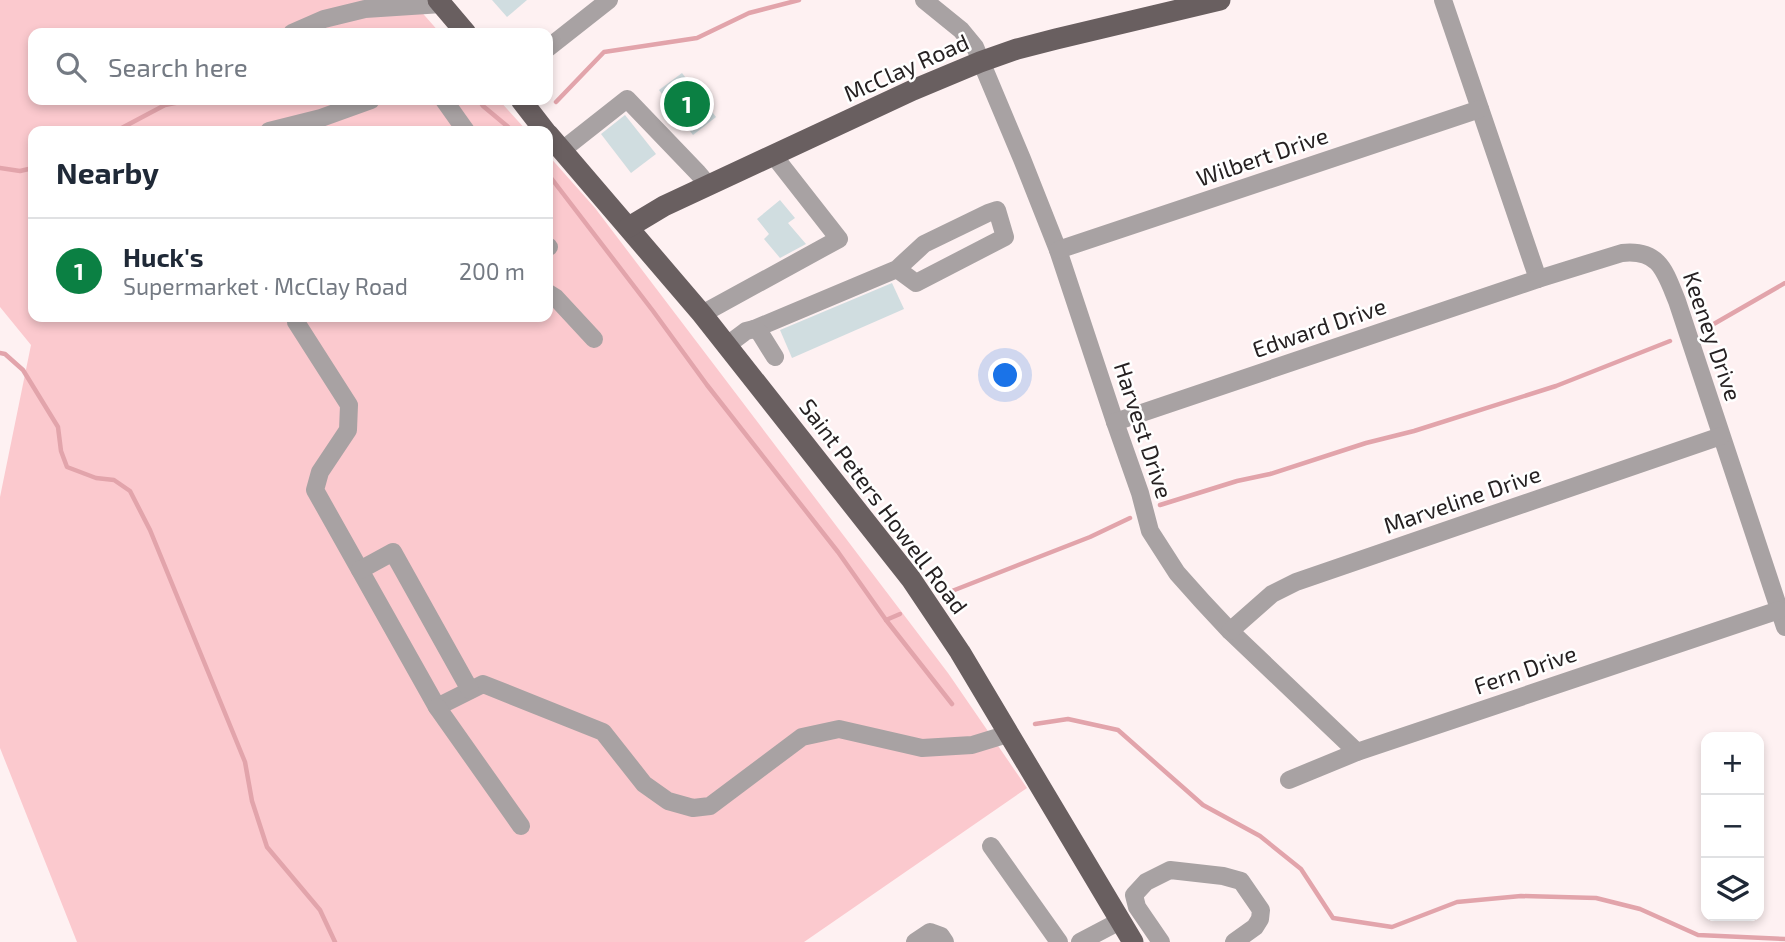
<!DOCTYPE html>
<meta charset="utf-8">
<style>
:root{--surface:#fff;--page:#f6f6f7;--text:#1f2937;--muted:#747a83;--line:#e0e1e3;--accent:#0b8043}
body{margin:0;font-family:"Exo 2",sans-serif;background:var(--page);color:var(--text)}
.controls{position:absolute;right:21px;bottom:21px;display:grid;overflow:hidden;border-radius:14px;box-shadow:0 4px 10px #0003}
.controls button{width:63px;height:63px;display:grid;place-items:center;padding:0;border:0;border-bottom:2px solid var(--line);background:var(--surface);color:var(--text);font:35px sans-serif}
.you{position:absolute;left:1006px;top:376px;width:24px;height:24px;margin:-18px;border:5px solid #fff;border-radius:50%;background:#1a73e8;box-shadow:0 0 0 10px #1a73e833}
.badge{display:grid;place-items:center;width:46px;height:46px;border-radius:50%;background:var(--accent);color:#fff;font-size:23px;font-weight:700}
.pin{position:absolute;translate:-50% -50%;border:4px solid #fff;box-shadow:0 2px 7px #0006}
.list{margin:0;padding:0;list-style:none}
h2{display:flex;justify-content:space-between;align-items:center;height:91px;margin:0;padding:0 28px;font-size:30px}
h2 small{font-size:23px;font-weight:400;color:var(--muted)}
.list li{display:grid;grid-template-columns:46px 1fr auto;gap:21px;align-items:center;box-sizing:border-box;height:105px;padding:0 28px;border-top:2px solid var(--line)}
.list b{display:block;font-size:26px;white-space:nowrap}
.list p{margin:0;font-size:23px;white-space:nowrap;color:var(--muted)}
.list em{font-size:23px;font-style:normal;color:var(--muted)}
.icon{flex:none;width:38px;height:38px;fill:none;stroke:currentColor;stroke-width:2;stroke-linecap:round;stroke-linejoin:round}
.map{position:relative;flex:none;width:1785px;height:942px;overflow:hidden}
.search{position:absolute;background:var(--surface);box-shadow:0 4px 10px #0003;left:28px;top:28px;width:525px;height:77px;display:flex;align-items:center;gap:18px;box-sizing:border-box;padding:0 24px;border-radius:14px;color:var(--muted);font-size:26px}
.panel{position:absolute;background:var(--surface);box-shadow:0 4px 10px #0003;left:28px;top:126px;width:525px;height:196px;border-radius:14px}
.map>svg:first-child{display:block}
.green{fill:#fbc9ce}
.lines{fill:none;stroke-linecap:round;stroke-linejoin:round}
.stream{stroke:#e2a4ab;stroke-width:4.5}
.building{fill:#d0dde0}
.minor{stroke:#a8a2a3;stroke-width:18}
.major{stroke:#695f60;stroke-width:21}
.labels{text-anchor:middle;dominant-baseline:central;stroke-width:5;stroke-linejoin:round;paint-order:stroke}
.street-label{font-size:23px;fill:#262122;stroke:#fff}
</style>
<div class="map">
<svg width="1785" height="942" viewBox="0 0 1785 942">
<rect width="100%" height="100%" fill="#fef1f2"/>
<!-- green -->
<path class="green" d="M0,0H411L440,33H33V100H499L527,131H33V317H548V155L595,208L948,673L1027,788L804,942H77L0,748V497L31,345L0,307Z"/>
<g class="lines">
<!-- stream -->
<g class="stream">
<path d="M479,100L483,106L513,131"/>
<path d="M556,102L604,52L697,38L749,13L799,0"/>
<path d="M116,131L165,105L190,100"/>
<path d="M0,168L20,171L33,168"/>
<path d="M548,174L653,311L707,385L838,552L886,620L952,704"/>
<path d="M1712,325L1785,283"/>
<path d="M0,353L5,354L23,370L58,427L61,451L67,467L96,478L114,480L130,491L150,530L245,762L252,801L267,847L320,910L335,942"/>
<path d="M1160,505L1237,481L1270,474L1366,443L1414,431L1556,386L1670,341"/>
<path d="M952,591L1090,537L1130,518"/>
<path d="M886,620L900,614"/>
<path d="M1035,724L1068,719L1118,730L1203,805L1260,836L1301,869L1333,918L1392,927L1457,902L1521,896L1596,898L1640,909L1698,935L1785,939"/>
</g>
</g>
<!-- building -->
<g class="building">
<path d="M492,0H527L507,17Z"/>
<path d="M682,73L716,117L693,135L659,90Z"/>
<path d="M625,115L656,154L631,173L601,134Z"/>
<path d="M780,200L795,218L788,223L806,244L780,258L764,239L769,234L757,219Z"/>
<path d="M892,283L904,309L792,358L780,330Z"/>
</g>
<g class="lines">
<!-- minor -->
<g class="minor">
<path d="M924,0L961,30L975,47L1022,159L1058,250L1115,422L1140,493L1150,531L1177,573L1202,601L1230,631L1357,752"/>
<path d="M1443,0L1538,279"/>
<path d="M292,33L324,19L365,9L442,4"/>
<path d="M548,48L609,0"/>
<path d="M444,100L466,131"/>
<path d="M269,131L321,118L371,100"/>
<path d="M561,151L627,99L698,173L709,186"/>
<path d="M548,246L549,247"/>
<path d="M1058,250L1480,109"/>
<path d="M548,293L556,298L594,339"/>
<path d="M702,314L839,239L774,156"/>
<path d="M296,317V322L349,405L348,430L320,472L315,490L437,707L483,684L603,732L644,784L668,801L693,808L710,806L802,737L839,729L922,748L972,745L1008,734"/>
<path d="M754,329L897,269L924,244L988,213L997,210L1005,237L916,283L897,269"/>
<path d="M726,346L746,331L754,329L760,333L775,357"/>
<path d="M1115,422L1538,279L1622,253C1660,249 1665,272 1677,301L1785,627"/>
<path d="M360,570L393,552L470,690"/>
<path d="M1230,631L1272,594L1296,582L1721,436"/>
<path d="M437,707L521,826"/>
<path d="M1289,780L1357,752L1779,610"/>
<path d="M991,846L1059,942"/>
<path d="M915,942L930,932L941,936L945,942"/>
<path d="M1080,942L1120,921"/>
<path d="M1161,942L1137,907L1134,895L1146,882L1170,870L1223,876L1241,881L1261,910L1260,919L1255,927L1234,942"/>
</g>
<!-- major -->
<g class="major">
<path d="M438,0L466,33"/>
<path d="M521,100L545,131"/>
<path d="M548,134L702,314L911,579L960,652L1133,942"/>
<path d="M629,227L664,206L913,90L980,62L1017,49L1056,39L1220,0"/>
</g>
</g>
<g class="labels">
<!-- street labels -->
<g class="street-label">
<text transform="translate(906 67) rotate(-24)">McClay Road</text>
<text transform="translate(1262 156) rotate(-19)">Wilbert Drive</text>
<text transform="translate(1319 327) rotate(-19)">Edward Drive</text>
<text transform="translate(1713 336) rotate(71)">Keeney Drive</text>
<text transform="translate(1144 430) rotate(72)">Harvest Drive</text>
<text transform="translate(1462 499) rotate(-19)">Marveline Drive</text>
<text transform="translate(884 506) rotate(53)">Saint Peters Howell Road</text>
<text transform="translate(1525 669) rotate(-19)">Fern Drive</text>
</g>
</g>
</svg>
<div class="controls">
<button>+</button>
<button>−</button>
<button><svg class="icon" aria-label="layers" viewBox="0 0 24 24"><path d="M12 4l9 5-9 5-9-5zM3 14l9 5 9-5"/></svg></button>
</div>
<div class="you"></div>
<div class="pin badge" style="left:687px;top:104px">1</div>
<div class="search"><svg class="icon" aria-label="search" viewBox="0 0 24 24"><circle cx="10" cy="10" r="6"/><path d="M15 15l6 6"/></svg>Search here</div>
<section class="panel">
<h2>Nearby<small></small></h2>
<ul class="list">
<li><span class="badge">1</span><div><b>Huck's</b><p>Supermarket · McClay Road</p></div><em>200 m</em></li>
</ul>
</section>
</div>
